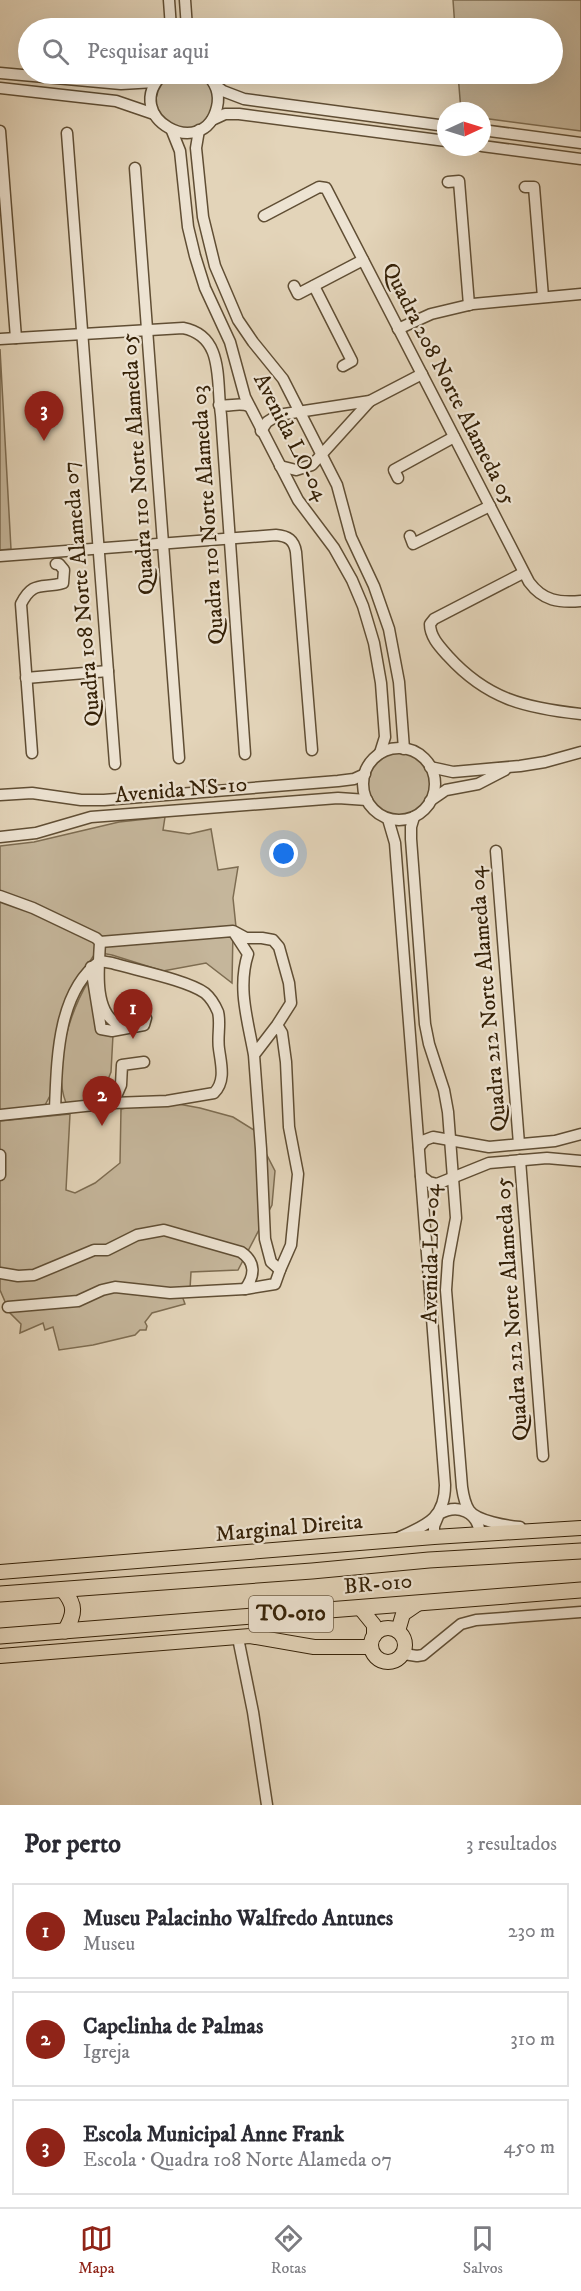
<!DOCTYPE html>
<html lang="pt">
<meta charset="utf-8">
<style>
:root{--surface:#fff;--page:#f2f2f3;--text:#2b2b33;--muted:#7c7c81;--line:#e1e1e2;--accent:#8f2418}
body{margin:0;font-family:"IM FELL DW Pica",serif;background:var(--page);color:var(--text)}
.compass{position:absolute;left:437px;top:102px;width:54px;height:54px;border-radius:50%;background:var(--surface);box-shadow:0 6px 24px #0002;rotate:86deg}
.you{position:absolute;left:284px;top:854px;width:21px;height:21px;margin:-15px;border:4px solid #fff;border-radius:50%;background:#1a73e8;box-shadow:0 0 0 9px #1a73e833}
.badge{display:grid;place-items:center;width:39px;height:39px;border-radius:50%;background:var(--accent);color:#fff;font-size:20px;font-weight:700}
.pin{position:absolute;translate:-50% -50px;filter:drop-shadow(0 2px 3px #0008)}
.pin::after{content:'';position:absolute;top:32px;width:21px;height:18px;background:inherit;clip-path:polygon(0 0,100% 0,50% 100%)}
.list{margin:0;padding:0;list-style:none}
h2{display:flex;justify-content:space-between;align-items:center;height:78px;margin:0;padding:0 24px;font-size:26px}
h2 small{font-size:20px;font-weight:400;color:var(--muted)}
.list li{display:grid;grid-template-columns:39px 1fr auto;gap:18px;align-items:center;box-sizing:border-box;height:96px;margin:0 12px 12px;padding:0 12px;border:2px solid var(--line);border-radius:0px}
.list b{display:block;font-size:22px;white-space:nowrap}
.list p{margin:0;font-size:20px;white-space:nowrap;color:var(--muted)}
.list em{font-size:20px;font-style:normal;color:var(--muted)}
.icon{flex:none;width:33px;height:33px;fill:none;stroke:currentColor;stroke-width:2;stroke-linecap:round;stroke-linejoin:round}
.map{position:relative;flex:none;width:581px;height:1805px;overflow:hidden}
.search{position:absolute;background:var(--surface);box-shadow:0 6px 24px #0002;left:18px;right:18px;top:18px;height:66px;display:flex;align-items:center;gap:15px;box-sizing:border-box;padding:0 21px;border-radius:33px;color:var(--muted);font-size:22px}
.sheet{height:402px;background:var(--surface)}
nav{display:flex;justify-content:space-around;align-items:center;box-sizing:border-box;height:84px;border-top:2px solid var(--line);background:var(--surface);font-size:16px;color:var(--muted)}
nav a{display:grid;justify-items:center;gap:3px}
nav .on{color:var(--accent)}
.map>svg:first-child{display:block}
.green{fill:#c5b69b;stroke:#7d6c51;stroke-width:1.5}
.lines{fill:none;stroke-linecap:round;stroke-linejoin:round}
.minor-casing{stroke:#604e34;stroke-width:13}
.major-casing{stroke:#352107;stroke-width:16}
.highway-casing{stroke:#352107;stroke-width:17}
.minor{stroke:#ede3d2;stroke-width:10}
.major{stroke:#e3d4b9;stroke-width:14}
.highway{stroke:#e3d4b9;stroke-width:15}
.labels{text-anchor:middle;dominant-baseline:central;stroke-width:4.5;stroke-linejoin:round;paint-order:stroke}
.shield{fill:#ede3d2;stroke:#6c5b44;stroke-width:1.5}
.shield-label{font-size:21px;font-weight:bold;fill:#352107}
.street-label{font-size:22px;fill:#352107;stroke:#ede3d2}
</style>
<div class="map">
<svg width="581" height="1805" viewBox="0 0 581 1805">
<rect width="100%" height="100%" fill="#e3d4b9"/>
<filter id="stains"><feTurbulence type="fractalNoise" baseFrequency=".00333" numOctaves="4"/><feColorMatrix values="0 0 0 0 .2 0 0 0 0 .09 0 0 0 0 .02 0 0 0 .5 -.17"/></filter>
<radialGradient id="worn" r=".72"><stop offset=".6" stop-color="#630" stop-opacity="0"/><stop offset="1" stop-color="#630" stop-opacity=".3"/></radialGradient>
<!-- green -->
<g class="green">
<path d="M453,0H581V131L482,118V111H461L458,74H552V28H455Z"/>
<circle cx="185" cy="100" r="29"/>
<path d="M0,349L11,549L0,550Z"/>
<circle cx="399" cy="784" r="31"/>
<path d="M165,817L163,830L189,834L211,829L218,870L238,867L233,898L236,927L233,931L232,983L206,963L163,971L112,955L96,952L76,982L58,1023L53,1090L44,1107L0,1114V846L34,842L119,822Z"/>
<path d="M89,980L97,1024L113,1035L111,1072L107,1082L95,1100L66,1103C52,1066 70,1012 89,980Z"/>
<path d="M162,1101L200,1108L233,1117L254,1130L275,1171L272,1205L238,1270L191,1272L190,1289L181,1293L185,1304L152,1313L145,1322L147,1326L146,1330H140L135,1335L93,1345L59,1350L53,1327L45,1330L43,1323L20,1333L21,1324L10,1313L0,1290V1121L70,1114L66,1190L75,1193L95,1183L120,1163L121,1109Z"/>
</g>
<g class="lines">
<defs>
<g id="minor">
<path d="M169,0L171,28"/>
<path d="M185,0L187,28"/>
<path d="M0,73L121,84L155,82"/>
<path d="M163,74C119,117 204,163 217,107C220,94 216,83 206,74"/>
<path d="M215,85L223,91L244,99L446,126"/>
<path d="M0,88L116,101L154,114"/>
<path d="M212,120L225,114H239L446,141"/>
<path d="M199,130L196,148L203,217L215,266L238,320L253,342L283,379L337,485L351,537L374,586L389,629L399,682L404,749"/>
<path d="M482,130L581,143"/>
<path d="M0,131L16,338"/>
<path d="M172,131L180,151L188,227L195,256L205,288L230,342L245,397L298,500L334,548L352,580L363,606L374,643L381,683L385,737L380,753"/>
<path d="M67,133L115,764"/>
<path d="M482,146L581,159"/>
<path d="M135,168L179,758"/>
<path d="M448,182L459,181L469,305"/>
<path d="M525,187H534L543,297"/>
<path d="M264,216L319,187L326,188L529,582C543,601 559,603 581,601"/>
<path d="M294,286L298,294L363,260"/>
<path d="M314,286L352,361L343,366"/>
<path d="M398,329L431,314L473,304L581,294"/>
<path d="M0,339L183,328C225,336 216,382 221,415L245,754"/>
<path d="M219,405C230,407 239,402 249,406"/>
<path d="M261,431L267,422L278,415L370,401L422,374"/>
<path d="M280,466L296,470L312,465L370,401"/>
<path d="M398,478L394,470L454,437"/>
<path d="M410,536L413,544L490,506"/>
<path d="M0,556L276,535C288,536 294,540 296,552L312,750"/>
<path d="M523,573L434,619L430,624C430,637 440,647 448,656C487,699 525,708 581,714"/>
<path d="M26,678L108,671"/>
<circle cx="399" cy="784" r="36"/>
<path d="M32,753L21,604C33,580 42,589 63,583L64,570L59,564H56"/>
<path d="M430,767L453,772L520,766L545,762L581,752"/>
<path d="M0,795L32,793L81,800H104L338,781L354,779L365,774"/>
<path d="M430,801L446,790L478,784L505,770"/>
<path d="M414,817L411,827V839L425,1024L429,1044L444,1090L448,1112L456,1218L448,1261L446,1290L462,1487C463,1494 465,1504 469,1510C476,1521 508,1526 520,1527"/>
<path d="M388,819L395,843L445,1485C445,1519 426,1525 398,1538"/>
<path d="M0,837L36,833L91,817L338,798L367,800"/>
<path d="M496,851L519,1144"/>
<path d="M0,896L33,908L96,938L100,942C99,965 93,1009 116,1023C126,1022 132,1014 142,1013L146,1018L144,1025L112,1031L101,1029L91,967"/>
<path d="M100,942L233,931L248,954C237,988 248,1021 254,1055L277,1025L282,1033L286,1062L289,1127L298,1174L291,1245L280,1270L271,1262L265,1239L261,1149L254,1055L277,1025L291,1003L289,983L279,947L273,940L262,938H246L233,931"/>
<path d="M113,1103L121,1085L122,1065L144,1062"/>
<path d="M0,1115L113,1103L167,1101L214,1093C226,1081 221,1064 219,1049C217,1037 221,1023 218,1012C215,1005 211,998 205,993C187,980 135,970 112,963L100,961C57,992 57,1061 55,1109"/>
<path d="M419,1147L425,1140L433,1137L489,1147L555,1141L581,1134"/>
<path d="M0,1155V1175"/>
<path d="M520,1160L543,1456"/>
<path d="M421,1176L429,1182L437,1184L489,1163L547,1158L581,1161"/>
<path d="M0,1273L18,1276L34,1275L94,1250H107L137,1235L164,1230L241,1252C256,1262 255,1276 245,1289"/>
<path d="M8,1307L78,1301L102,1290L115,1287L170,1293L245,1289L275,1284L280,1270"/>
<path d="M434,1537V1526L439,1514C458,1503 478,1512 480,1534"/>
<path d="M238,1638L253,1712L267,1805"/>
<path d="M404,1654L417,1656L423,1655L461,1624L476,1620L581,1612"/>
</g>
<g id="major">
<path d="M0,1572L434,1537L581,1528"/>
<path d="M361,1609L374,1625V1636"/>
<circle cx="388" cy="1645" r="17"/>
<path d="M398,1631L403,1614L419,1603"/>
<path d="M0,1656L250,1636L314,1647H371"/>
</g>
<g id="highway">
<path d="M63,1590C76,1605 75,1614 65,1631"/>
<path d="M0,1594L312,1571L429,1560L581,1551"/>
<path d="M0,1636L581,1590"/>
</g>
</defs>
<!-- minor casing -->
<use href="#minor" class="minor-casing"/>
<!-- major casing -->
<use href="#major" class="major-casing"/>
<!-- highway casing -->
<use href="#highway" class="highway-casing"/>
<!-- minor -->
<use href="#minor" class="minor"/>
<!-- major -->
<use href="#major" class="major"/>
<!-- highway -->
<use href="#highway" class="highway"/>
</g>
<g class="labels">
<!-- shield labels -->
<rect class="shield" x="249" y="1596" width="84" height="36" rx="4.5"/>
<g class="shield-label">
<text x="291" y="1614">TO-010</text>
</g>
<!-- street labels -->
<g class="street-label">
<text transform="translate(449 384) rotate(63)">Quadra 208 Norte Alameda 05</text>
<text transform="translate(291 437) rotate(63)">Avenida LO-04</text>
<text transform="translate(138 464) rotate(-94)">Quadra 110 Norte Alameda 05</text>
<text transform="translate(208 515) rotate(-94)">Quadra 110 Norte Alameda 03</text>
<text transform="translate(82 594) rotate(-95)">Quadra 108 Norte Alameda 07</text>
<text transform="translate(181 790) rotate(-5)">Avenida NS-10</text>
<text transform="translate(488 999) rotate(-95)">Quadra 212 Norte Alameda 04</text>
<text transform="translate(431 1254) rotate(-89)">Avenida LO-04</text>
<text transform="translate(512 1309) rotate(-94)">Quadra 212 Norte Alameda 05</text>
<text transform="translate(289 1528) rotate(-5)">Marginal Direita</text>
<text transform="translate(378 1584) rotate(-5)">BR-010</text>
</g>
</g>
<rect width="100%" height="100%" filter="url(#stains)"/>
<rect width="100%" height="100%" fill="url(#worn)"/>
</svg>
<svg class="compass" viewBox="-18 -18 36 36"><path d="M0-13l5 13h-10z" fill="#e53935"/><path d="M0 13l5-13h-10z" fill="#7c7c81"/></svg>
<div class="you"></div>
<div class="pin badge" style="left:133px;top:1039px">1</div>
<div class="pin badge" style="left:102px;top:1126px">2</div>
<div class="pin badge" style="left:44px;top:441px">3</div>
<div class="search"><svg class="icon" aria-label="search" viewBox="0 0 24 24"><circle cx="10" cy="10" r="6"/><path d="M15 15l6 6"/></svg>Pesquisar aqui</div>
</div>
<section class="sheet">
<h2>Por perto<small>3 resultados</small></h2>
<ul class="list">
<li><span class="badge">1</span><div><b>Museu Palacinho Walfredo Antunes</b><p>Museu</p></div><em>230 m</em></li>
<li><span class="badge">2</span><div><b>Capelinha de Palmas</b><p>Igreja</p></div><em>310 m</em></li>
<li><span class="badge">3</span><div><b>Escola Municipal Anne Frank</b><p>Escola · Quadra 108 Norte Alameda 07</p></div><em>450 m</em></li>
</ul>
</section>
<nav>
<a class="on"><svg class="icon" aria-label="map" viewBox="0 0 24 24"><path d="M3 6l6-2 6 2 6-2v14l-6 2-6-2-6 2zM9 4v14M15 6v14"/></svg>Mapa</a>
<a><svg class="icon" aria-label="directions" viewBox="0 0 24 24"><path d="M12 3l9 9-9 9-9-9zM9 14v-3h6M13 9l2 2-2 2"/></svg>Rotas</a>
<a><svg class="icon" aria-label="saved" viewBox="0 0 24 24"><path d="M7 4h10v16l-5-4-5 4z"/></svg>Salvos</a>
</nav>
